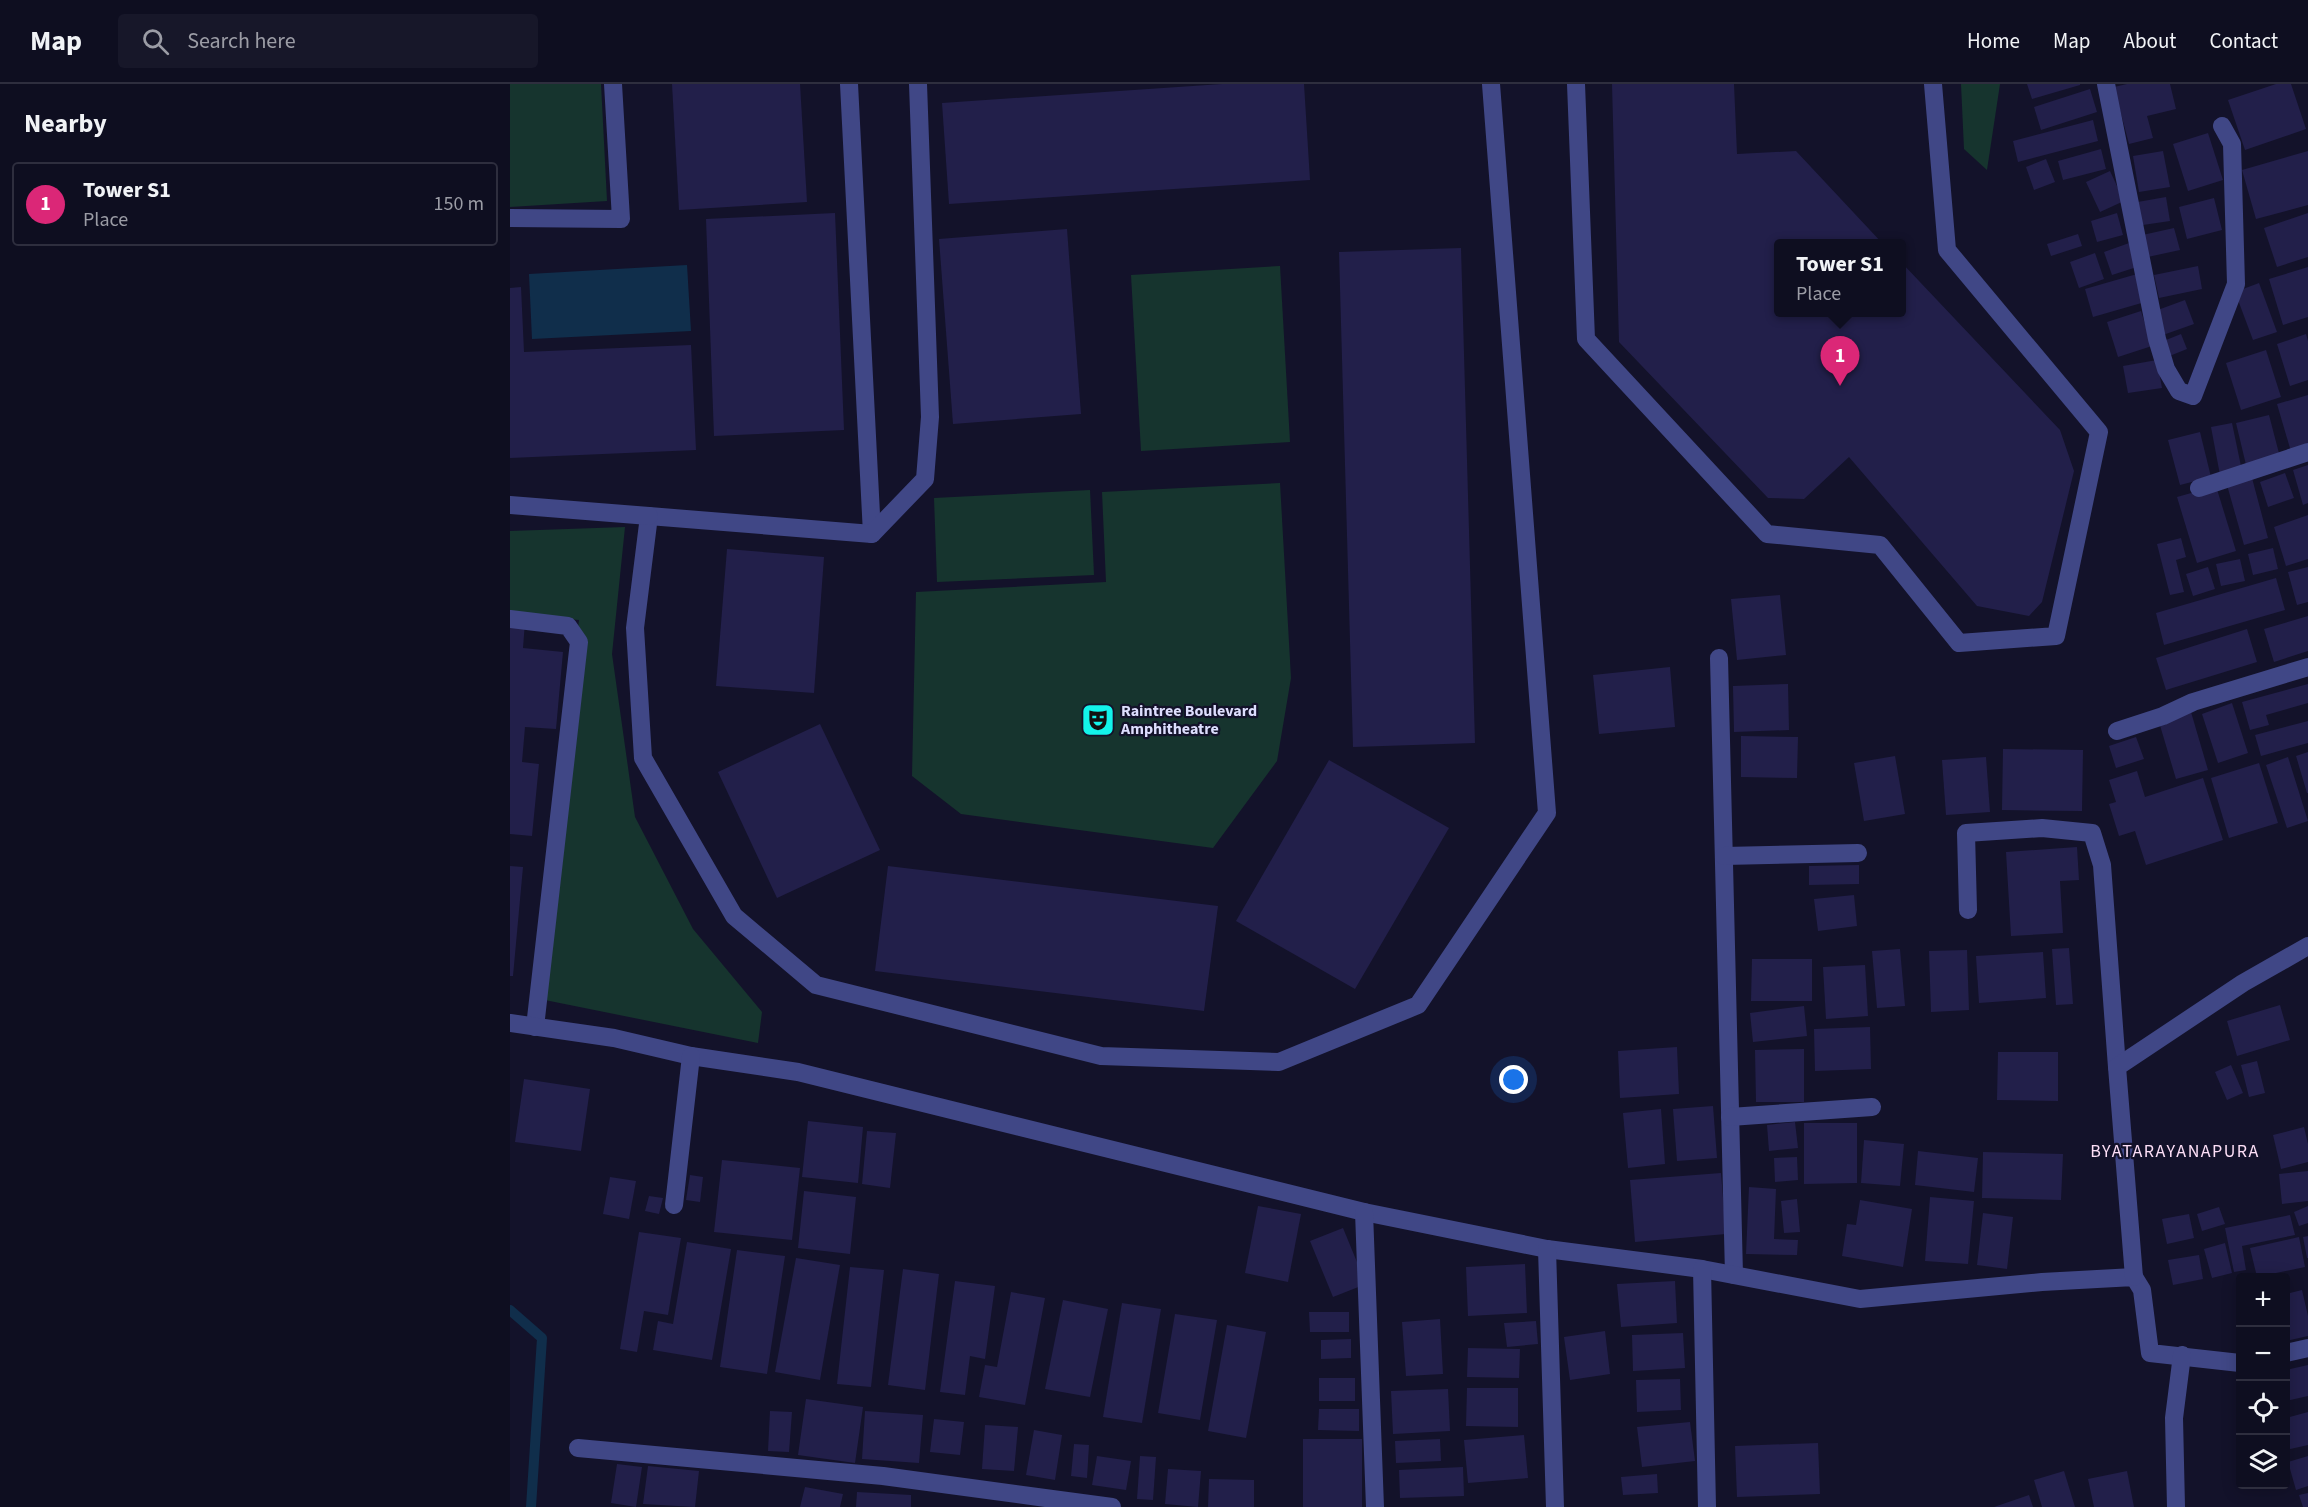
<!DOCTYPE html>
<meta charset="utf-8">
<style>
:root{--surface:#0e0e20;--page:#171729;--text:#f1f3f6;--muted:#9b9ca5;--line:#2e2e3e;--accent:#db2777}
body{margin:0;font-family:"Source Sans 3",sans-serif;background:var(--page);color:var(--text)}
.controls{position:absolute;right:18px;bottom:18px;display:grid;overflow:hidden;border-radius:6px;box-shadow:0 3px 15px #0003}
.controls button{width:54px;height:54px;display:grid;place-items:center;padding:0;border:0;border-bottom:2px solid var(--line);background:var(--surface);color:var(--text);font:30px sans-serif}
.you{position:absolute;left:1004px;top:996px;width:21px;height:21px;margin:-15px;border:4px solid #fff;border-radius:50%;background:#1a73e8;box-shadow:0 0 0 9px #1a73e833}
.badge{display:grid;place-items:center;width:39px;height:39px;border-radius:50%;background:var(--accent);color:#fff;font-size:20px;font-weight:700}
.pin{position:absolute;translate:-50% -50px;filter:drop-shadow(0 2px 3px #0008)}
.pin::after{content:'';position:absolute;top:32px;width:21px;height:18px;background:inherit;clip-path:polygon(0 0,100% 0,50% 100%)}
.popup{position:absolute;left:1264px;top:155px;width:132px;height:78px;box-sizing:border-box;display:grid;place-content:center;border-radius:6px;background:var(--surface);filter:drop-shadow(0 2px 4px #0005);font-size:20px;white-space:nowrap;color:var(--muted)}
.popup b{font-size:22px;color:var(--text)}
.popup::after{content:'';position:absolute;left:50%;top:100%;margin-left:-12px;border:12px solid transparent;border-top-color:var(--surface)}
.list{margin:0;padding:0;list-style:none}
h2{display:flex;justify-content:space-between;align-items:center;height:78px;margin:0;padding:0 24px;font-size:26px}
h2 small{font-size:20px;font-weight:400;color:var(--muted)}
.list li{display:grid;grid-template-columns:39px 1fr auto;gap:18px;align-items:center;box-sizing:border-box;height:84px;margin:0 12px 12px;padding:0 12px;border:2px solid var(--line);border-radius:6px}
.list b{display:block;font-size:22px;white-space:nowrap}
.list p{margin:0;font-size:20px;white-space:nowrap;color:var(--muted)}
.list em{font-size:20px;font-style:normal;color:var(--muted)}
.icon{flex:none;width:33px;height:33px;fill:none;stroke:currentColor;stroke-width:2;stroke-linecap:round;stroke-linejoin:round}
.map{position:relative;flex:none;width:1798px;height:1423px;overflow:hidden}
header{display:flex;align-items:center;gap:36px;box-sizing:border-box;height:84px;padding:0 30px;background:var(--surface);border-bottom:2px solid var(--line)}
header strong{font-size:28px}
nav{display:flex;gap:33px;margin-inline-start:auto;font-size:21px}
.search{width:420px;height:54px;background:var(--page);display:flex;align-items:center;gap:15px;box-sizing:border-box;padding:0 21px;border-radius:6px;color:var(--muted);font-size:22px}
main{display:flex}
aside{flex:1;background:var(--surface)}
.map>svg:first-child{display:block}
.green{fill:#16342e}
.water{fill:#102e4b}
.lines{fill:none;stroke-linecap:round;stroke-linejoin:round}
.stream{stroke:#102e4b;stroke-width:10}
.building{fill:#221f4a}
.minor{stroke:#404786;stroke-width:18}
.labels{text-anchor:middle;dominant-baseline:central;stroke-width:4.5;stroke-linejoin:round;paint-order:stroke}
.poi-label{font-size:16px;font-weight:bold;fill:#dddefd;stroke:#13122a;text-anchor:start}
.neighbourhood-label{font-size:18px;letter-spacing:1.5px;fill:#fddff7;stroke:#13122a}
</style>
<header>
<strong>Map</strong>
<div class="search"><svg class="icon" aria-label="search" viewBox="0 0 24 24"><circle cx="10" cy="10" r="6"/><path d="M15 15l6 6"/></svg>Search here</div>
<nav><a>Home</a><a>Map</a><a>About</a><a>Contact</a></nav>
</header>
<main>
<aside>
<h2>Nearby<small></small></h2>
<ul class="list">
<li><span class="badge">1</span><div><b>Tower S1</b><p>Place</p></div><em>150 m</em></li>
</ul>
</aside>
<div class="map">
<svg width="1798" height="1423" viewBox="0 0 1798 1423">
<rect width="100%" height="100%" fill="#13122a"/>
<!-- green -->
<g class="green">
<path d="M0,0H91L97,117L0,123Z"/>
<path d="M1451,0H1490L1477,86L1454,65Z"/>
<path d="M770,182L780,358L631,367L621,191Z"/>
<path d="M770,399L781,594L767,677L703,764L451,730L402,692L406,508L596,498L592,408Z"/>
<path d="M580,406L584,491L427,498L424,414Z"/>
<path d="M115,443L102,570L125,733L183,845L252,928L248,959L20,913L69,536L0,530V447Z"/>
</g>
<!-- water -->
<path class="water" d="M177,181L181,247L22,255L19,190Z"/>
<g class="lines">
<!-- stream -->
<path class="stream" d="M0,1226L32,1254L21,1423"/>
</g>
<!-- building -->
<g class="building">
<path d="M162,0H290L297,118L169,126Z"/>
<path d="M712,0H794L800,96L439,120L432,19Z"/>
<path d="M1102,0H1224L1227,70L1286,67L1373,160H1268V228H1392V179L1550,346L1564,387L1532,518L1519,532L1467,522L1339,373L1294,415L1258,414L1109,258Z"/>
<path d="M1517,0H1570V1L1522,15Z"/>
<path d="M1617,0H1660L1666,25L1637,32L1643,54L1619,60L1604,3Z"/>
<path d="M1766,0H1781L1796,45L1735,66L1718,16Z"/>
<path d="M1580,5L1587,28L1531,46L1524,23Z"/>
<path d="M1583,36L1588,57L1508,78L1503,57Z"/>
<path d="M1698,49L1713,96L1678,107L1663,60Z"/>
<path d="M1591,65L1596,85L1553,96L1548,77Z"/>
<path d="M1653,67L1660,103L1629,108L1623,72Z"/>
<path d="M1798,67V121L1746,135L1732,86Z"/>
<path d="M1536,75L1545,98L1524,106L1516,83Z"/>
<path d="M1600,87L1614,117L1590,128L1576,98Z"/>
<path d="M1656,113L1660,137L1626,142L1622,119Z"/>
<path d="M1704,114L1712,146L1677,155L1669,123Z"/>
<path d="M325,129L334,346L204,352L196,135Z"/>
<path d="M1607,129L1613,151L1587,158L1581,137Z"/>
<path d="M1798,129V173L1767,183L1754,144Z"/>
<path d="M1664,144L1670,166L1633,174L1628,152Z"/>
<path d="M557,145L571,330L443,340L429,155Z"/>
<path d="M1568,150L1572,162L1541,172L1537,160Z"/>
<path d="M1622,158L1630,182L1602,191L1594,168Z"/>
<path d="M951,164L965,659L843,663L829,168Z"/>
<path d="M1585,169L1594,195L1569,204L1560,178Z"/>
<path d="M1688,182L1692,205L1649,214L1644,191Z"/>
<path d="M1798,183V233L1773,241L1759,195Z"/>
<path d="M1627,190L1635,218L1583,233L1575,205Z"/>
<path d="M1749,199L1767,248L1743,256L1725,208Z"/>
<path d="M11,203L14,268L181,261L186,366L0,374V204Z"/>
<path d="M1675,216L1684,240L1653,251L1645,227Z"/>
<path d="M1631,227L1642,262L1608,273L1597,238Z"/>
<path d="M1671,250L1677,265L1657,273L1651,258Z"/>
<path d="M1796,250L1798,257V296L1780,302L1767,260Z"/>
<path d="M1756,266L1771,313L1731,326L1716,279Z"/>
<path d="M1647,276L1652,304L1618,309L1613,282Z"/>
<path d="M1798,311V366L1782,371L1767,320Z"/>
<path d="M1759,331L1771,377L1737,385L1726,339Z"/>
<path d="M1722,339L1732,387L1710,391L1701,343Z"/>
<path d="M1690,348L1701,393L1670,401L1658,356Z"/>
<path d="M1798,381V419L1793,421L1783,386Z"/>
<path d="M1775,389L1784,414L1758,423L1750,398Z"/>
<path d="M1742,394L1758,454L1734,461L1717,401Z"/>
<path d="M1706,402L1726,467L1687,479L1667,413Z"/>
<path d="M1798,431V475L1776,482L1764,443Z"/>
<path d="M1671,454L1676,473L1666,476L1674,508L1660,511L1647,460Z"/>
<path d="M1763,464L1768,485L1743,491L1738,470Z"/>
<path d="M217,465L314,473L304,609L206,602Z"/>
<path d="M1730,475L1735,497L1711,502L1706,480Z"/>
<path d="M1698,483L1705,505L1683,512L1676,490Z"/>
<path d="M1798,483V518L1787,521L1778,488Z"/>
<path d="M1766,494L1775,526L1654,561L1646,529Z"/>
<path d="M1270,511L1276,571L1227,576L1221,515Z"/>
<path d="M1798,532V567L1764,578L1754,545Z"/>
<path d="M0,537L15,538L13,564L53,568L46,645L15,643L12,678L29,680L22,752L0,750Z"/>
<path d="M1737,545L1747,578L1656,606L1646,574Z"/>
<path d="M1160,583L1165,643L1089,650L1083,591Z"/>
<path d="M1278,600L1279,646L1224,648L1223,602Z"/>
<path d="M1798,600V619L1756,631L1759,641L1740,646L1732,618Z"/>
<path d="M1722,619L1738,669L1708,679L1692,630Z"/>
<path d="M1681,628L1698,686L1666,695L1649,638Z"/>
<path d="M1798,637V659L1751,672L1745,651Z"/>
<path d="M310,640L370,766L267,814L208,688Z"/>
<path d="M1231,652L1288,653L1287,694L1231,693Z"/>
<path d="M1626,653L1634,675L1606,684L1599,662Z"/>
<path d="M1493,665L1573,666L1572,727L1492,726Z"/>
<path d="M1798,668V709H1797L1786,672Z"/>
<path d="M1385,672L1395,730L1354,737L1344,679Z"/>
<path d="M1476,673L1480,728L1436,731L1432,676Z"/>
<path d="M1778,673L1798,737L1777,744L1756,681Z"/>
<path d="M819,676L939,744L845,905L726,837Z"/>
<path d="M1749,679L1768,739L1719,754L1701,694Z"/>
<path d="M1627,687L1635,713L1693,694L1713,756L1636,781L1625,747L1609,752L1599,720L1606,718L1599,696Z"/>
<path d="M1567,763L1569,796L1550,797L1553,849L1501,852L1496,768Z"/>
<path d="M1349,781V800L1299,801V782Z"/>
<path d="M0,782L13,783L3,892H0Z"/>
<path d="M378,782L708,822L694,927L365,887Z"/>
<path d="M1344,811L1347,842L1308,847L1304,815Z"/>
<path d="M1559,864L1563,920L1546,921L1542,865Z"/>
<path d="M1390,865L1395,922L1367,924L1362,867Z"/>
<path d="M1457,866L1459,926L1421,928L1419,867Z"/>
<path d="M1533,868L1536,914L1469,919L1466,872Z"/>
<path d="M1242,875H1302V917H1241Z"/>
<path d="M1355,881L1358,932L1316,935L1313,883Z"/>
<path d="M1770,921L1780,956L1727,972L1717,937Z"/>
<path d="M1294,922L1297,952L1243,958L1240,929Z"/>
<path d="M1360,943L1361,985L1305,987L1304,945Z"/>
<path d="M1167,963L1169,1010L1110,1014L1108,967Z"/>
<path d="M1294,965V1018H1246L1245,966Z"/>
<path d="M1488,968H1548V1017L1487,1016Z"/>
<path d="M1747,977L1755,1009L1739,1013L1731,981Z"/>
<path d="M1721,981L1733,1009L1717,1016L1705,988Z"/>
<path d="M14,995L80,1005L71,1067L5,1058Z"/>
<path d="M1203,1022L1207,1074L1167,1077L1163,1025Z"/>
<path d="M1151,1025L1155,1080L1118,1084L1113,1029Z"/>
<path d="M298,1037L353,1043L348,1099L292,1093Z"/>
<path d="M1285,1038L1288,1064L1259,1067L1257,1041Z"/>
<path d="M1294,1039H1347V1099L1294,1100Z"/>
<path d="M1794,1043L1798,1060V1078L1771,1085L1763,1051Z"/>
<path d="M357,1047L386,1049L380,1104L352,1100Z"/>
<path d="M1354,1056L1394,1060L1390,1102L1351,1099Z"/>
<path d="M1408,1067L1468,1074L1464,1108L1405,1101Z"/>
<path d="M1473,1068L1553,1070L1551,1116L1472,1114Z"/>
<path d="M1287,1073L1288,1096L1265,1098L1264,1074Z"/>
<path d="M212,1076L290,1084L282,1156L204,1148Z"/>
<path d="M1798,1087V1117L1772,1120L1769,1090Z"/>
<path d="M1211,1089L1216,1150L1125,1158L1120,1096Z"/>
<path d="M180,1091L193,1093L190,1118L176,1116Z"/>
<path d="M100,1093L126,1097L119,1135L93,1130Z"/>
<path d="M1239,1103L1266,1105L1264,1155L1288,1156L1287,1171L1236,1170Z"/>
<path d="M294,1107L346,1113L340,1170L288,1164Z"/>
<path d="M139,1112L153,1114L149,1130L135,1127Z"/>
<path d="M1420,1113L1464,1117L1458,1180L1415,1177Z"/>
<path d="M1287,1115L1290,1148L1274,1149L1271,1117Z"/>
<path d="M1350,1116L1402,1125L1393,1183L1332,1172L1337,1140L1346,1141Z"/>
<path d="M748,1122L791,1130L778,1198L735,1189Z"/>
<path d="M1798,1122V1139L1789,1142L1784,1128Z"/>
<path d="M1709,1123L1715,1140L1692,1147L1687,1130Z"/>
<path d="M1473,1129L1503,1133L1497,1185L1467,1181Z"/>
<path d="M1679,1130L1684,1154L1657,1160L1652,1135Z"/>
<path d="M1780,1131L1785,1151L1732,1162L1736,1186L1724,1188L1715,1144Z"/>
<path d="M833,1144L856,1200L823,1213L800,1157Z"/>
<path d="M129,1148L171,1154L158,1231L134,1227L127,1268L110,1265Z"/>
<path d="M1798,1152V1174H1797L1793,1153Z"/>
<path d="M1789,1153L1795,1183L1747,1193L1740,1164Z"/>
<path d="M177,1158L221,1165L202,1276L143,1266L148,1237L163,1240Z"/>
<path d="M1715,1159L1722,1189L1702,1194L1694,1165Z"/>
<path d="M227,1166L275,1172L257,1290L210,1283Z"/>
<path d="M1689,1171L1693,1195L1663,1201L1658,1176Z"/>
<path d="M286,1174L330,1181L310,1296L265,1288Z"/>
<path d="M1015,1180L1017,1229L958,1232L956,1183Z"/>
<path d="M340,1183L374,1186L361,1303L327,1300Z"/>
<path d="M393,1185L429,1190L415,1306L378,1301Z"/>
<path d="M445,1197L485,1202L475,1275L460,1272L455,1311L430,1308Z"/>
<path d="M1165,1197L1167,1239L1111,1243L1107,1200Z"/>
<path d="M1792,1206L1798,1232V1252L1776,1257V1210Z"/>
<path d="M501,1208L535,1214L515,1321L469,1313L475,1281L487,1283Z"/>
<path d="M553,1216L598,1225L580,1313L535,1305Z"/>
<path d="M612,1219L651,1225L632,1339L593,1333Z"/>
<path d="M799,1228H839V1248H800Z"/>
<path d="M665,1230L707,1236L690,1336L648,1329Z"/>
<path d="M930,1235L933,1290L896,1292L892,1238Z"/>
<path d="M1026,1237L1028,1260L997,1263L994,1239Z"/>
<path d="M717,1241L756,1248L736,1354L698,1347Z"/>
<path d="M1095,1247L1100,1290L1060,1296L1054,1253Z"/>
<path d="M1173,1249L1175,1284L1123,1287L1122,1251Z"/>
<path d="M841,1255V1274L811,1275V1256Z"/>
<path d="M958,1264L1010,1265L1009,1294L957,1293Z"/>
<path d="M1798,1281V1312L1776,1317V1286Z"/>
<rect x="809" y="1294" width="36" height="23"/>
<path d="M1170,1295L1171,1326L1127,1328L1126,1296Z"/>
<path d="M957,1304H1008V1343L956,1342Z"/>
<path d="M938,1305L940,1347L883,1350L881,1307Z"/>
<path d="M296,1315L353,1323L345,1379L288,1371Z"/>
<path d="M809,1325H849V1347L808,1346Z"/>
<path d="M260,1327L282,1328L279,1368L258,1367Z"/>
<path d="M355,1327L413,1331L409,1379L352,1375Z"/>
<path d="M1798,1328V1361L1776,1366V1334Z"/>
<path d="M424,1335L454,1338L450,1371L420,1368Z"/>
<path d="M1180,1338L1185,1377L1132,1383L1127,1343Z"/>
<path d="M475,1341L508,1343L504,1387L472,1385Z"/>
<path d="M524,1346L552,1351L545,1396L516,1391Z"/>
<path d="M1014,1351L1018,1394L958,1399L954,1356Z"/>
<rect x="793" y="1355" width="59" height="68"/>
<path d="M930,1355L931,1377L886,1379L885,1357Z"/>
<path d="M1308,1359L1310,1410L1227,1413L1225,1362Z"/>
<path d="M564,1360L579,1361L577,1394L561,1392Z"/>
<path d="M587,1372L621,1377L616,1406L582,1401Z"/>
<path d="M630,1372L646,1373L643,1416L627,1415Z"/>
<path d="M1798,1372V1402L1786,1406L1778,1378Z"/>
<path d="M107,1380L132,1383L126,1423L101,1419Z"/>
<path d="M138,1382L189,1387L185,1423L133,1420Z"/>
<path d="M953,1383L954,1412L890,1414L889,1386Z"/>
<path d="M658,1385L691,1387L688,1423L655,1420Z"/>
<path d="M1554,1387L1565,1423H1532L1524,1396Z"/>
<path d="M1617,1387L1624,1423H1584L1578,1395Z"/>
<path d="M1147,1390L1148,1409L1113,1411L1111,1393Z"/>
<path d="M699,1395L744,1396V1423H698Z"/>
<path d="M295,1403L333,1410L330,1423H290Z"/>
<path d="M347,1408L401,1411V1423H346Z"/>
<path d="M1798,1409V1423H1793L1789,1411Z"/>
<path d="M1519,1411L1523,1423H1484Z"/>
</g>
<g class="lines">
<!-- minor -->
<g class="minor">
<path d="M339,0L362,450"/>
<path d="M408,0L420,333L415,395L362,450L139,432L125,544L133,674L224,832L306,901L591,972L769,978L908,921L1037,729L981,0"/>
<path d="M1066,0L1076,255L1257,450L1370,461L1449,559L1546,552L1589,348L1437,166L1423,0"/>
<path d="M1596,0L1647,255L1656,285L1669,307L1683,312L1726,200L1722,60L1712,42"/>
<path d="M0,134L111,135L103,0"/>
<path d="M1689,404L1798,368"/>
<path d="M0,421L139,432"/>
<path d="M0,535L58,542L69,558L25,943"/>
<path d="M1209,574L1224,1191"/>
<path d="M1607,647L1653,632L1683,618L1798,583"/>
<path d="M1214,772L1348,769"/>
<path d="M1458,826L1456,749L1532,744L1582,749L1592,781L1607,983"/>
<path d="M0,939L104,954L181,972L288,988L854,1128L1037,1165L1192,1185L1350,1215L1532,1198L1624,1193L1632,1206L1640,1269L1730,1279"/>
<path d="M1220,1033L1362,1023"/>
<path d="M164,1121L181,972"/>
<path d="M854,1128L865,1423"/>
<path d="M1037,1165L1045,1423"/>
<path d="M1192,1185L1197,1423"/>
<path d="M1624,1193L1607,983L1733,899L1798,862"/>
<path d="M1776,1269L1798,1264"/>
<path d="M68,1364L373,1392L602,1423"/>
<path d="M1666,1423L1664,1334L1672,1271"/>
</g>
</g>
<!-- icons -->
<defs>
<symbol id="theatre-square" viewBox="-11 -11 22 22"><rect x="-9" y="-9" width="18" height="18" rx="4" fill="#13f3ea" stroke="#13122a"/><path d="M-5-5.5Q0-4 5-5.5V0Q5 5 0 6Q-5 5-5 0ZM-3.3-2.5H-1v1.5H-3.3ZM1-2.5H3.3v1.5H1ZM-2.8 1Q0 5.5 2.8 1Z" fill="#111"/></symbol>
</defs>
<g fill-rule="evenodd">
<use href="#theatre-square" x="569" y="617" width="38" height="38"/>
</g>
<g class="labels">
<!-- poi labels -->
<g class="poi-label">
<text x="611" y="627">Raintree Boulevard<tspan x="611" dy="18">Amphitheatre</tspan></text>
</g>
<!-- neighbourhood labels -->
<g class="neighbourhood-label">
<text x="1665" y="1067">BYATARAYANAPURA</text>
</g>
</g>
</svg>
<div class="controls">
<button>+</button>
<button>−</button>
<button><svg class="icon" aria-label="locate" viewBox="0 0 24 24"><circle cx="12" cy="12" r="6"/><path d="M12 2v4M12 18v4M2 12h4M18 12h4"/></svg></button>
<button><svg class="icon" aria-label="layers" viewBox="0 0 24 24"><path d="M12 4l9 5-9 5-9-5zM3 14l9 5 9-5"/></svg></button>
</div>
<div class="you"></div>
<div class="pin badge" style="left:1330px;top:302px">1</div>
<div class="popup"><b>Tower S1</b>Place</div>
</div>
</main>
